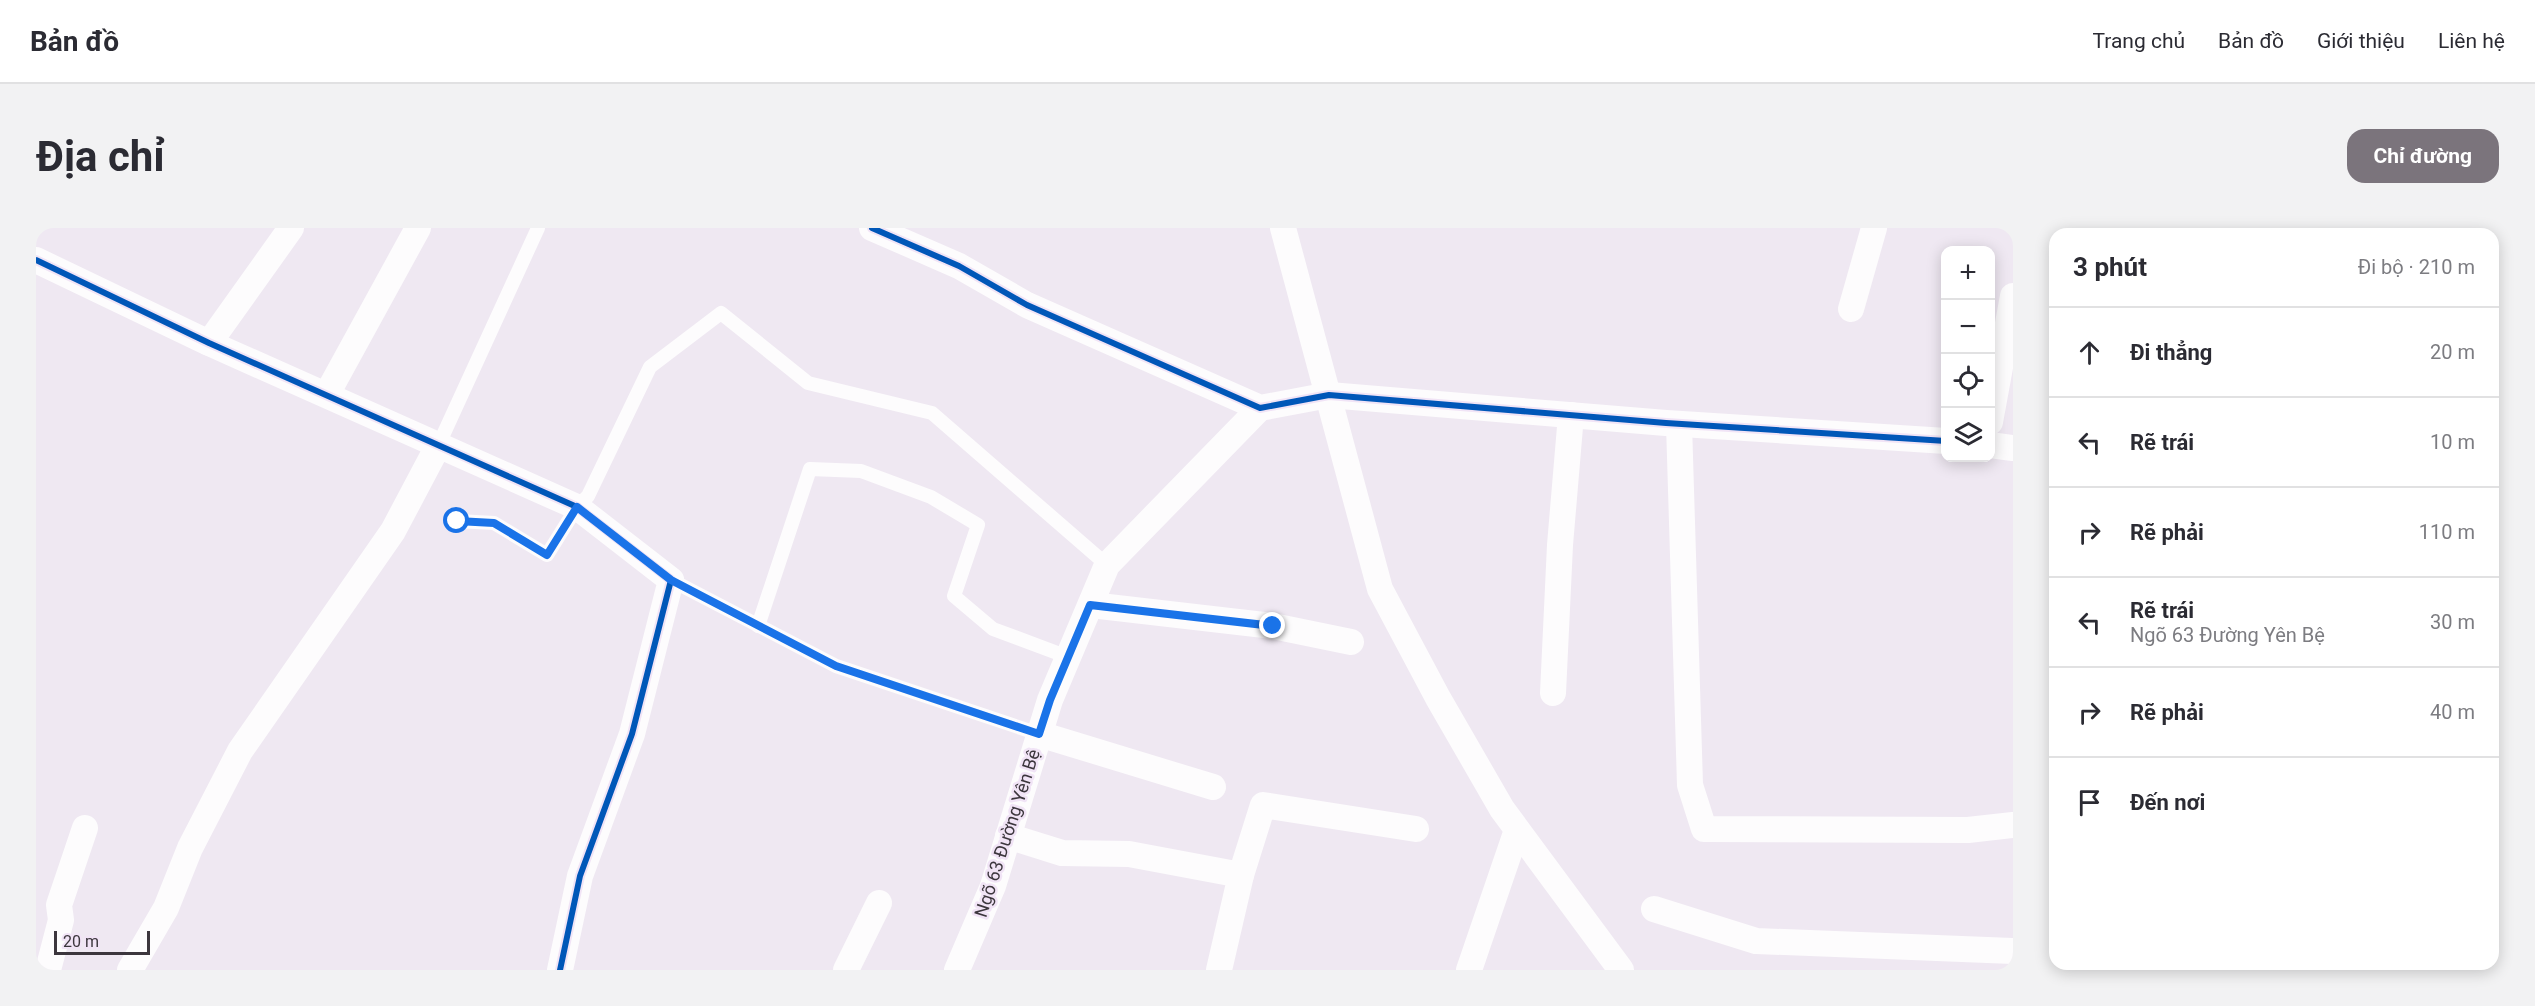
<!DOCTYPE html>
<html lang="vi">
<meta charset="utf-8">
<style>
:root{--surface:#fff;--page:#f2f2f3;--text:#2b2b33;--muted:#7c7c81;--line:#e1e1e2;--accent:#7b747c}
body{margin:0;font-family:Roboto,sans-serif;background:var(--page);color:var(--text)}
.controls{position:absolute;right:18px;top:18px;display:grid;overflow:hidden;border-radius:12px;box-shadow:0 3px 15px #0003}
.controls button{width:54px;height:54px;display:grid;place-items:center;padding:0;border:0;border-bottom:2px solid var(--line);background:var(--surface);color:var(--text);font:30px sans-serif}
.scale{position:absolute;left:18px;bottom:15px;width:96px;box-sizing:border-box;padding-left:6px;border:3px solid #3c363d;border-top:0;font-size:16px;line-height:21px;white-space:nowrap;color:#3c363d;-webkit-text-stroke:4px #f1e4f6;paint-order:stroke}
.stop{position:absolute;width:18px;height:18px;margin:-14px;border:4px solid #1a73e8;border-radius:50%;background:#fff}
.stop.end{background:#1a73e8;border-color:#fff;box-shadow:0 2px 6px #0008}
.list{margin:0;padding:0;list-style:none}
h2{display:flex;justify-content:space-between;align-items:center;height:78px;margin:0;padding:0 24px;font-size:26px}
h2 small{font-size:20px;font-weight:400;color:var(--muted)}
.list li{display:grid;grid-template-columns:39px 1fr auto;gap:18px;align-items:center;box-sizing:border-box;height:90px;padding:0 24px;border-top:2px solid var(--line)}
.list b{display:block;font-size:22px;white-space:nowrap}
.list p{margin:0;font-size:20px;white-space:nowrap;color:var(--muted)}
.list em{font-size:20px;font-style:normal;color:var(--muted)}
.icon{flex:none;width:33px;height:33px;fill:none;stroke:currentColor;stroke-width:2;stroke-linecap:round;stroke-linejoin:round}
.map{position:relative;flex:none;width:1977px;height:742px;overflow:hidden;border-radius:18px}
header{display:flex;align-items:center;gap:36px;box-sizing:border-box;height:84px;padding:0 30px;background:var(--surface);border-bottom:2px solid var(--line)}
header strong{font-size:28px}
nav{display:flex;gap:33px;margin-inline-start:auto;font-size:21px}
.intro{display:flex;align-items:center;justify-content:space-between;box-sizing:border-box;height:144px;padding:0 36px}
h1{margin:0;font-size:42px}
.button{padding:15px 27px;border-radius:18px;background:var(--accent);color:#fff;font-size:21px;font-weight:700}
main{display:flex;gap:36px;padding:0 36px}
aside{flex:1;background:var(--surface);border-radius:18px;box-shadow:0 3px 15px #0003}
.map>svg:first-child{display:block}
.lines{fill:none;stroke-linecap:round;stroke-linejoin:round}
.service{stroke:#fdfcfd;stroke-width:14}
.minor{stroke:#fdfcfd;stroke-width:26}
.cycleway-casing{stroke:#f1e4f6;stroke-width:10}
.cycleway{stroke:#0057b8;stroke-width:6}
.route{stroke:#1a73e8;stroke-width:8}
.labels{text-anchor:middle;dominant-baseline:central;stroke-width:5;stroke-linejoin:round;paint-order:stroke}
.street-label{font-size:18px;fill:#3c363d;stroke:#f1e4f6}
</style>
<header>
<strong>Bản đồ</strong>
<nav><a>Trang chủ</a><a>Bản đồ</a><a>Giới thiệu</a><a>Liên hệ</a></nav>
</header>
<div class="intro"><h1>Địa chỉ</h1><a class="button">Chỉ đường</a></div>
<main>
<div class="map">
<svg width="1977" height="742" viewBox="0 0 1977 742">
<rect width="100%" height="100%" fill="#efe8f2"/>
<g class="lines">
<!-- service -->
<g class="service">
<path d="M403,216L502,0"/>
<path d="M421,293L458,295L511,327L541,279L552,268L614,139L685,85L772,155L896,185L1071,337"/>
<path d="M635,352L800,438L1003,506"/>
<path d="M722,398L774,241L825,243L895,269L942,297L918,368L957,401L1032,429"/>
</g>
<!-- minor -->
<g class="minor">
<path d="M836,0L923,38L991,77L1224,180L1293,167L1630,195L1910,213"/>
<path d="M1247,0L1344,361L1402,470L1466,581L1585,742"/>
<path d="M0,32L173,115L541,279L635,352L596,506L544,648L524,742"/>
<path d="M1815,81L1838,0"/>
<path d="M173,115L255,0"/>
<path d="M291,166L382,0"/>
<path d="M1954,194L1977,68"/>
<path d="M1643,196L1654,557L1668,601L1932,602L1977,597"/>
<path d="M1954,217L1977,220"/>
<path d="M1055,377L1237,398L1315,414"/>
<path d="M1517,465L1524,317L1535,187"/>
<path d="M1003,506L1177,559"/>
<path d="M972,608L1026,625L1093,626L1205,647"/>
<path d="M1618,681L1720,713L1977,723"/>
<path d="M12,742L25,692L23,677L49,600"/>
<path d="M94,742L130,680L154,620L204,523L357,303L403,216"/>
<path d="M810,742L843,675"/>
<path d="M921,742L957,658L1014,472L1071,337L1224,180"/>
<path d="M1183,742L1205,647L1227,577L1380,601"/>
<path d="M1433,742L1481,602"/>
</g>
<defs>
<g id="cycleway">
<path d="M836,0L923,38L991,77L1224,180L1293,167L1630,195L1910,213"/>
<path d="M0,32L173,115L541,279L635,352L596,506L544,648L524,742"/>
</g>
</defs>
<!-- cycleway casing -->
<use href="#cycleway" class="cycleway-casing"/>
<!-- cycleway -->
<use href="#cycleway" class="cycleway"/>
</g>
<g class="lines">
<!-- route -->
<path class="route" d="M421,293L458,295L511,327L541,279L635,352L800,438L1003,506L1014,472L1054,377L1237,398"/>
</g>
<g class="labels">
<!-- street labels -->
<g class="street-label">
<text transform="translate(971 605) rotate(-72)">Ngõ 63 Đường Yên Bệ</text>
</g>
</g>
</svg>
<div class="controls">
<button>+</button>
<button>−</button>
<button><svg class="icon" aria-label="locate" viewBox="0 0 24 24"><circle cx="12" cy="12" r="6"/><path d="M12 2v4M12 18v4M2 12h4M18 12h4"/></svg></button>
<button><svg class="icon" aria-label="layers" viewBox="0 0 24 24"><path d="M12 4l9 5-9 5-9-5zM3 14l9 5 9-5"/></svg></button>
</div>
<div class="scale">20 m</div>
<div class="stop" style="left:421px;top:293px"></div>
<div class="stop end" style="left:1237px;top:398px"></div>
</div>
<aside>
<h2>3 phút<small>Đi bộ · 210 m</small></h2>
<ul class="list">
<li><svg class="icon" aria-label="ahead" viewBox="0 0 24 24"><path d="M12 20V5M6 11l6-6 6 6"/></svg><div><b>Đi thẳng</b></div><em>20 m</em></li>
<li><svg class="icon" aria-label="left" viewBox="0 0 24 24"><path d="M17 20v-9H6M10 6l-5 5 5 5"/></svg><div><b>Rẽ trái</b></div><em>10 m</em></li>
<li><svg class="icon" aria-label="right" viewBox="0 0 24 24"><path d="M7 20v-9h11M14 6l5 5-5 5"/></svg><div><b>Rẽ phải</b></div><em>110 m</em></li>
<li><svg class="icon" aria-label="left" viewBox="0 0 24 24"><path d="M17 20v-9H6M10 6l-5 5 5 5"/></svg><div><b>Rẽ trái</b><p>Ngõ 63 Đường Yên Bệ</p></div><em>30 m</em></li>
<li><svg class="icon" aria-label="right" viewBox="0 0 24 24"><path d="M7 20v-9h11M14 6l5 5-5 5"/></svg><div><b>Rẽ phải</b></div><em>40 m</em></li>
<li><svg class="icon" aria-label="arrive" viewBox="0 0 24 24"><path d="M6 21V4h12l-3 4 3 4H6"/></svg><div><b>Đến nơi</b></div></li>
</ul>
</aside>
</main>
